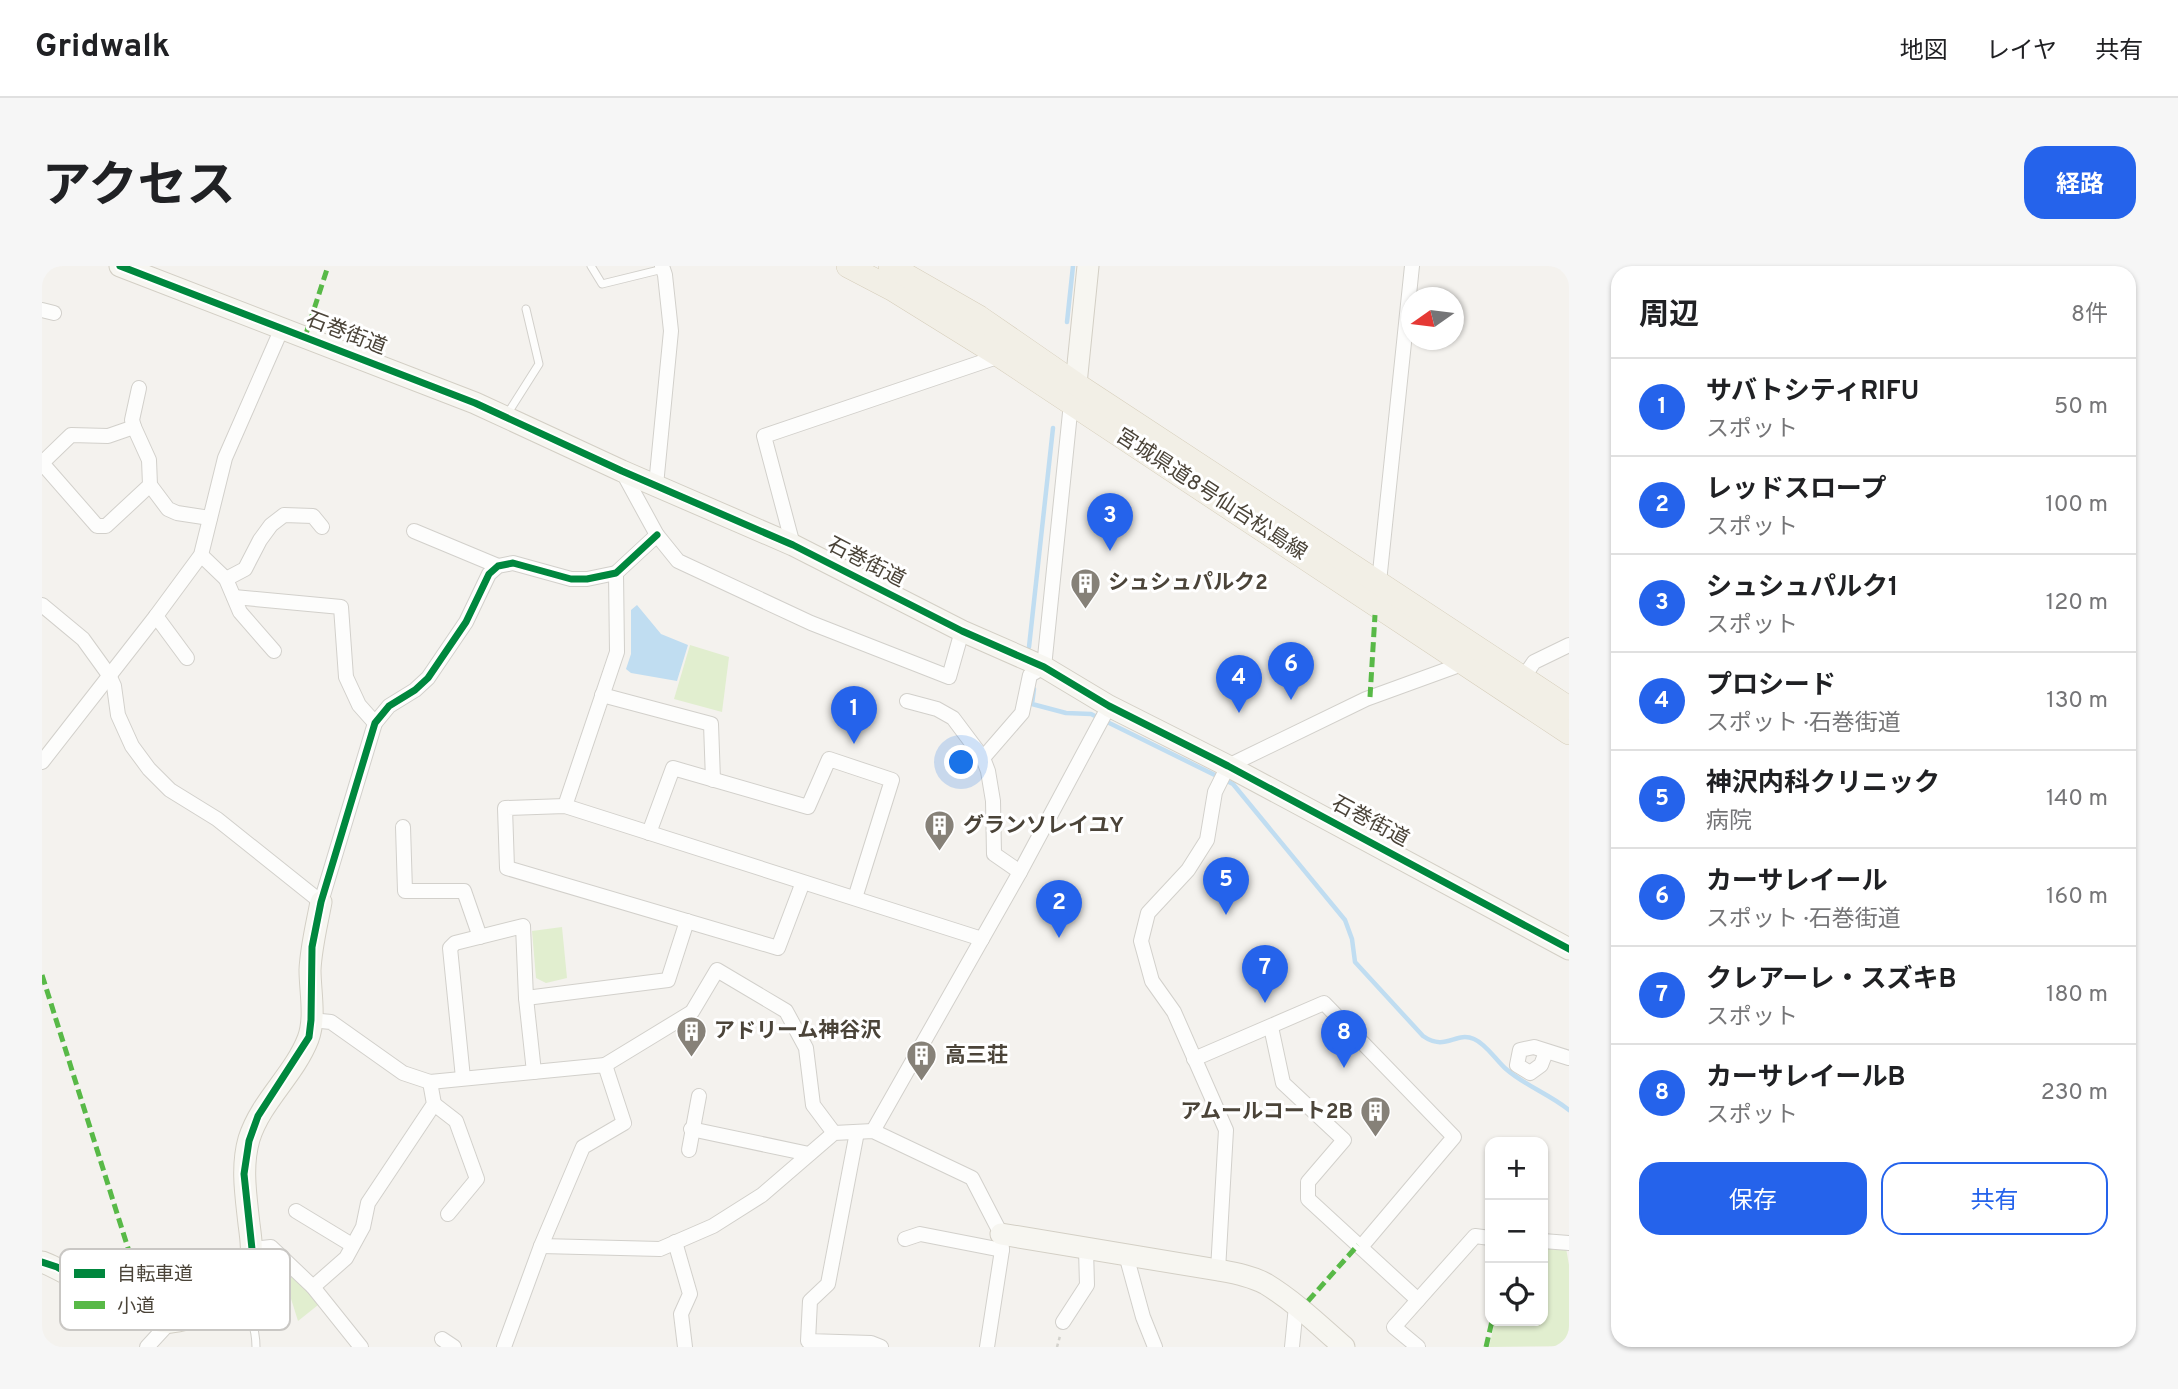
<!DOCTYPE html>
<html lang="ja">
<meta charset="utf-8">
<style>
:root{--surface:#fff;--page:#f6f6f6;--text:#202124;--muted:#757577;--line:#e0e0e0;--accent:#2563eb}
body{margin:0;font-family:Overpass,"Noto Sans JP",sans-serif;background:var(--page);color:var(--text)}
.controls{position:absolute;right:21px;bottom:21px;display:grid;overflow:hidden;border-radius:14px;box-shadow:0 2px 5px #0004}
.controls button{width:63px;height:63px;display:grid;place-items:center;padding:0;border:0;border-bottom:2px solid var(--line);background:var(--surface);color:var(--text);font:35px sans-serif}
.compass{position:absolute;left:1359px;top:21px;width:63px;height:63px;border-radius:50%;background:var(--surface);box-shadow:0 2px 5px #0004;rotate:256deg}
.you{position:absolute;left:920px;top:497px;width:24px;height:24px;margin:-18px;border:5px solid #fff;border-radius:50%;background:#1a73e8;box-shadow:0 0 0 10px #1a73e833}
.badge{display:grid;place-items:center;width:46px;height:46px;border-radius:50%;background:var(--accent);color:#fff;font-size:23px;font-weight:700}
.pin{position:absolute;translate:-50% -58px;filter:drop-shadow(0 2px 4px #0008)}
.pin::after{content:'';position:absolute;top:37px;width:24px;height:21px;background:inherit;clip-path:polygon(0 0,100% 0,50% 100%)}
.list{margin:0;padding:0;list-style:none}
h2{display:flex;justify-content:space-between;align-items:center;height:91px;margin:0;padding:0 28px;font-size:30px}
h2 small{font-size:23px;font-weight:400;color:var(--muted)}
.list li{display:grid;grid-template-columns:46px 1fr auto;gap:21px;align-items:center;box-sizing:border-box;height:98px;padding:0 28px;border-top:2px solid var(--line)}
.list b{display:block;font-size:26px;white-space:nowrap}
.list p{margin:0;font-size:23px;white-space:nowrap;color:var(--muted)}
.list em{font-size:23px;font-style:normal;color:var(--muted)}
.actions{display:flex;gap:14px;padding:21px 28px}
.actions a{flex:1;padding:16px 0;border:2px solid var(--accent);border-radius:21px;text-align:center;font-size:24px;color:var(--accent)}
.actions .main{background:var(--accent);color:#fff}
.icon{flex:none;width:38px;height:38px;fill:none;stroke:currentColor;stroke-width:2;stroke-linecap:round;stroke-linejoin:round}
.map{position:relative;flex:none;width:1527px;height:1081px;overflow:hidden;border-radius:21px}
header{display:flex;align-items:center;gap:42px;box-sizing:border-box;height:98px;padding:0 35px;background:var(--surface);border-bottom:2px solid var(--line)}
header strong{font-size:33px}
nav{display:flex;gap:38px;margin-inline-start:auto;font-size:24px}
.intro{display:flex;align-items:center;justify-content:space-between;box-sizing:border-box;height:168px;padding:0 42px}
h1{margin:0;font-size:49px}
.button{padding:18px 32px;border-radius:21px;background:var(--accent);color:#fff;font-size:24px;font-weight:700}
main{display:flex;gap:42px;padding:0 42px}
aside{flex:1;background:var(--surface);border-radius:21px;box-shadow:0 2px 5px #0004}
.map>svg:first-child{display:block}
.green{fill:#e1eecf}
.water{fill:#c0ddf1}
.lines{fill:none;stroke-linecap:round;stroke-linejoin:round}
.stream{stroke:#c0ddf1;stroke-width:4.5}
.lane-casing{stroke:#d2d0cb;stroke-width:9}
.street-casing{stroke:#d2d0cb;stroke-width:16}
.secondary-casing{stroke:#d3cfc5;stroke-width:23}
.primary-casing{stroke:#d6cebb;stroke-width:24}
.path{stroke:#d3d2cc;stroke-width:2.5;stroke-dasharray:3.5 3.5;stroke-linecap:butt}
.lane{stroke:#fdfdfc;stroke-width:7}
.street{stroke:#fdfdfc;stroke-width:14}
.secondary{stroke:#f7f6f1;stroke-width:21}
.primary{stroke:#f2efe6;stroke-width:23}
.quiet{stroke:#58b947;stroke-width:5;stroke-dasharray:10 5;stroke-linecap:butt}
.cycleway-casing{stroke:#fff;stroke-width:11}
.cycleway{stroke:#00873e;stroke-width:7}
.labels{text-anchor:middle;dominant-baseline:central;stroke-width:6;stroke-linejoin:round;paint-order:stroke}
.street-label{font-size:21px;fill:#4b4439;stroke:#fff}
.poi-label{font-size:21px;font-weight:bold;fill:#4b4439;stroke:#fff;text-anchor:start}
.key{fill:#fff;stroke:#c9c7c4;stroke-width:2}
.key-label{font-size:19px;fill:#4b4439}
</style>
<header>
<strong>Gridwalk</strong>
<nav><a>地図</a><a>レイヤ</a><a>共有</a></nav>
</header>
<div class="intro"><h1>アクセス</h1><a class="button">経路</a></div>
<main>
<div class="map">
<svg width="1527" height="1081" viewBox="0 0 1527 1081">
<rect width="100%" height="100%" fill="#f4f2ee"/>
<!-- green -->
<g class="green">
<path d="M648,379L687,391L680,446L632,433Z"/>
<path d="M520,661L525,712L504,717L494,712L490,665Z"/>
<path d="M1501,981L1524,982L1527,999V1080L1447,1081L1453,1055H1501Z"/>
<path d="M245,1004L269,1026L276,1039L256,1055L245,1020Z"/>
</g>
<!-- water -->
<path class="water" d="M595,339L619,368L646,379L635,415L589,407L584,403L589,388V344Z"/>
<g class="lines">
<!-- stream -->
<g class="stream">
<path d="M1025,56L1031,0"/>
<path d="M987,381L1011,162"/>
<path d="M992,423L990,438L1024,447L1049,448L1191,518L1303,654L1310,673L1313,696L1381,770C1404,786 1413,765 1432,773C1444,778 1454,794 1464,803C1482,819 1507,828 1527,844"/>
</g>
<defs>
<g id="lane">
<path d="M549,0L560,18L621,3"/>
<path d="M464,150L497,98L484,43"/>
<path d="M194,1028C207,1039 214,1064 214,1081"/>
</g>
<g id="street">
<path d="M0,44L12,47"/>
<path d="M92,161L90,154L97,122"/>
<path d="M580,205L615,269L636,295L769,357L907,411L920,365"/>
<path d="M108,219L64,260H55L0,197L29,169L66,170L92,161L107,194L108,219L126,243L135,247L168,252"/>
<path d="M614,219L629,65L623,9L620,0"/>
<path d="M372,265L456,300"/>
<path d="M751,279L722,170L958,90"/>
<path d="M159,289L184,313L198,346L232,385"/>
<path d="M184,313L203,303L218,274L229,259L242,249L271,250L280,261"/>
<path d="M1337,316L1370,0"/>
<path d="M192,331L299,341L304,411L317,439L333,457"/>
<path d="M0,339L41,373L67,409L72,420L76,449L90,480L107,503L128,524L175,553L279,636L333,457L347,440L373,424L386,412L424,356L447,308L456,300L471,297L529,313H545L574,307L615,269"/>
<path d="M114,350L145,392"/>
<path d="M1481,412L1492,396L1527,379"/>
<path d="M560,429L669,458L671,514"/>
<path d="M865,435L895,443L911,452L941,492L946,505L951,535L952,588L978,606"/>
<path d="M941,492L980,447L988,409L1002,401L1029,137"/>
<path d="M0,496L114,350L159,289L183,192L240,62"/>
<path d="M523,540L575,386L574,307"/>
<path d="M361,561L363,625H422L438,671"/>
<path d="M607,567L631,502L766,541L787,493L850,514L813,632"/>
<path d="M761,616L736,682L465,602L463,542L523,540L940,673"/>
<path d="M484,732L626,714L645,655"/>
<path d="M269,754L289,756L361,807L388,816L563,799L582,857L541,881L499,980L462,1081"/>
<path d="M1229,761L1241,817L1302,874L1266,916V933L1376,1034"/>
<path d="M1504,786L1499,799L1488,807L1475,799L1478,784L1492,781L1527,792"/>
<path d="M1152,793L1282,737L1412,871L1319,981"/>
<path d="M563,799L650,746L675,704L744,745L764,782L771,839L792,867"/>
<path d="M421,812L408,682L413,677L481,660L484,732L492,806"/>
<path d="M392,838L414,855L435,913L406,948"/>
<path d="M649,863L767,888"/>
<path d="M831,865L978,606L1067,440"/>
<path d="M815,866L786,1018L768,1035L766,1075L829,1077L839,1081"/>
<path d="M647,884L657,830"/>
<path d="M254,945L310,979"/>
<path d="M863,973L878,968L960,984"/>
<path d="M1501,975L1527,977"/>
<path d="M633,976L648,1028L639,1048L643,1081"/>
<path d="M499,980L618,983L671,960L720,929L792,867L831,865L930,912L959,968L960,984L945,1081"/>
<path d="M210,983L229,981L271,1021L319,1081"/>
<path d="M1084,989L1101,1051L1113,1081"/>
<path d="M1176,1004L1184,864L1132,746L1110,715L1099,675L1106,647L1146,604L1165,574L1173,526L1186,500L1324,433L1423,397"/>
<path d="M271,1021L304,992L321,961L326,937L392,838L388,816"/>
<path d="M1021,1056L1045,1019L1044,983"/>
<path d="M400,1073L412,1081"/>
<path d="M105,1081L127,1057"/>
<path d="M1250,1081L1254,1040"/>
<path d="M1376,1081L1352,1061L1433,970L1448,972"/>
</g>
<g id="secondary">
<path d="M78,0L433,137L580,205L751,279L920,365L1002,401L1067,440L1186,500L1527,683"/>
<path d="M1030,132L1034,118L1046,0"/>
<path d="M959,968L1176,1004C1192,1007 1210,1010 1224,1018C1252,1035 1277,1059 1302,1081"/>
<path d="M0,996C32,1007 101,1060 129,1056C149,1054 172,1044 186,1031C195,1022 204,1012 207,1000C211,986 209,973 207,958C204,930 199,901 207,873C219,835 252,809 266,773C274,752 268,725 268,704C269,681 275,658 279,636"/>
</g>
<g id="primary">
<path d="M806,0L850,23L958,90L1527,467"/>
<path d="M848,0L937,51L1034,118L1527,442"/>
</g>
</defs>
<!-- lane casing -->
<use href="#lane" class="lane-casing"/>
<!-- street casing -->
<use href="#street" class="street-casing"/>
<!-- secondary casing -->
<use href="#secondary" class="secondary-casing"/>
<!-- primary casing -->
<use href="#primary" class="primary-casing"/>
<!-- path -->
<path class="path" d="M1015,1081L1018,1070"/>
<!-- lane -->
<use href="#lane" class="lane"/>
<!-- street -->
<use href="#street" class="street"/>
<!-- secondary -->
<use href="#secondary" class="secondary"/>
<!-- primary -->
<use href="#primary" class="primary"/>
<!-- quiet -->
<g class="quiet">
<path d="M263,71L286,0"/>
<path d="M1328,431L1333,349"/>
<path d="M0,709L108,1052"/>
<path d="M1266,1035L1316,979"/>
<path d="M1444,1081L1450,1055"/>
</g>
<defs>
<g id="cycleway">
<path d="M78,0L433,137L580,205L751,279L920,365L1002,401L1067,440L1186,500L1527,683"/>
<path d="M0,996L15,1001L77,1037L108,1052L127,1057L151,1051L178,1038L197,1020L207,1003L210,983L202,908L207,875L216,850L267,771L269,754L270,681L279,636L333,457L347,440L373,424L386,412L424,356L447,308L456,300L471,297L529,313H545L574,307L615,269"/>
</g>
</defs>
<!-- cycleway casing -->
<use href="#cycleway" class="cycleway-casing"/>
<!-- cycleway -->
<use href="#cycleway" class="cycleway"/>
</g>
<!-- icons -->
<defs>
<symbol id="building-pin" viewBox="-11 -11 22 30"><path d="M0 17L-7.5 6A9.5 9.5 0 1 1 7.5 6Z" fill="#868178" stroke="#fff"/><path d="M-4-6H4V6H1V3H-1V6H-4ZM-2.5-4.3h1.7v1.8h-1.7ZM.8-4.3h1.7v1.8H.8ZM-2.5-1h1.7V.8h-1.7ZM.8-1h1.7V.8H.8Z" fill="#fff"/></symbol>
</defs>
<g fill-rule="evenodd">
<use href="#building-pin" x="1026" y="300" width="35" height="47"/>
<use href="#building-pin" x="880" y="542" width="35" height="47"/>
<use href="#building-pin" x="632" y="748" width="35" height="47"/>
<use href="#building-pin" x="862" y="772" width="35" height="47"/>
<use href="#building-pin" x="1316" y="828" width="35" height="47"/>
</g>
<g class="labels">
<!-- street labels -->
<g class="street-label">
<text transform="translate(304 68) rotate(21)">石巻街道</text>
<text transform="translate(1169 229) rotate(33)">宮城県道8号仙台松島線</text>
<text transform="translate(824 297) rotate(27)">石巻街道</text>
<text transform="translate(1328 556) rotate(28)">石巻街道</text>
</g>
<!-- poi labels -->
<g class="poi-label">
<text x="1066" y="317">シュシュパルク2</text>
<text x="921" y="560">グランソレイユY</text>
<text x="672" y="765">アドリーム神谷沢</text>
<text x="903" y="790">高三荘</text>
<text x="1311" y="846" text-anchor="end">アムールコート2B</text>
</g>
</g>
<!-- legend -->
<rect x="18" y="983" width="230" height="81" rx="10" class="key"/>
<rect x="32" y="1003" width="31" height="9" fill="#00873e"/>
<rect x="32" y="1035" width="31" height="8" fill="#58b947"/>
<g class="key-label">
<text x="75" y="1014">自転車道</text>
<text x="75" y="1046">小道</text>
</g>
</svg>
<div class="controls">
<button>+</button>
<button>−</button>
<button><svg class="icon" aria-label="locate" viewBox="0 0 24 24"><circle cx="12" cy="12" r="6"/><path d="M12 2v4M12 18v4M2 12h4M18 12h4"/></svg></button>
</div>
<svg class="compass" viewBox="-18 -18 36 36"><path d="M0-13l5 13h-10z" fill="#e53935"/><path d="M0 13l5-13h-10z" fill="#757577"/></svg>
<div class="you"></div>
<div class="pin badge" style="left:812px;top:478px">1</div>
<div class="pin badge" style="left:1017px;top:672px">2</div>
<div class="pin badge" style="left:1068px;top:285px">3</div>
<div class="pin badge" style="left:1197px;top:447px">4</div>
<div class="pin badge" style="left:1184px;top:649px">5</div>
<div class="pin badge" style="left:1249px;top:434px">6</div>
<div class="pin badge" style="left:1223px;top:737px">7</div>
<div class="pin badge" style="left:1302px;top:802px">8</div>
</div>
<aside>
<h2>周辺<small>8件</small></h2>
<ul class="list">
<li><span class="badge">1</span><div><b>サバトシティRIFU</b><p>スポット</p></div><em>50 m</em></li>
<li><span class="badge">2</span><div><b>レッドスロープ</b><p>スポット</p></div><em>100 m</em></li>
<li><span class="badge">3</span><div><b>シュシュパルク1</b><p>スポット</p></div><em>120 m</em></li>
<li><span class="badge">4</span><div><b>プロシード</b><p>スポット · 石巻街道</p></div><em>130 m</em></li>
<li><span class="badge">5</span><div><b>神沢内科クリニック</b><p>病院</p></div><em>140 m</em></li>
<li><span class="badge">6</span><div><b>カーサレイール</b><p>スポット · 石巻街道</p></div><em>160 m</em></li>
<li><span class="badge">7</span><div><b>クレアーレ・スズキB</b><p>スポット</p></div><em>180 m</em></li>
<li><span class="badge">8</span><div><b>カーサレイールB</b><p>スポット</p></div><em>230 m</em></li>
</ul>
<div class="actions"><a class="main">保存</a><a>共有</a></div>
</aside>
</main>
